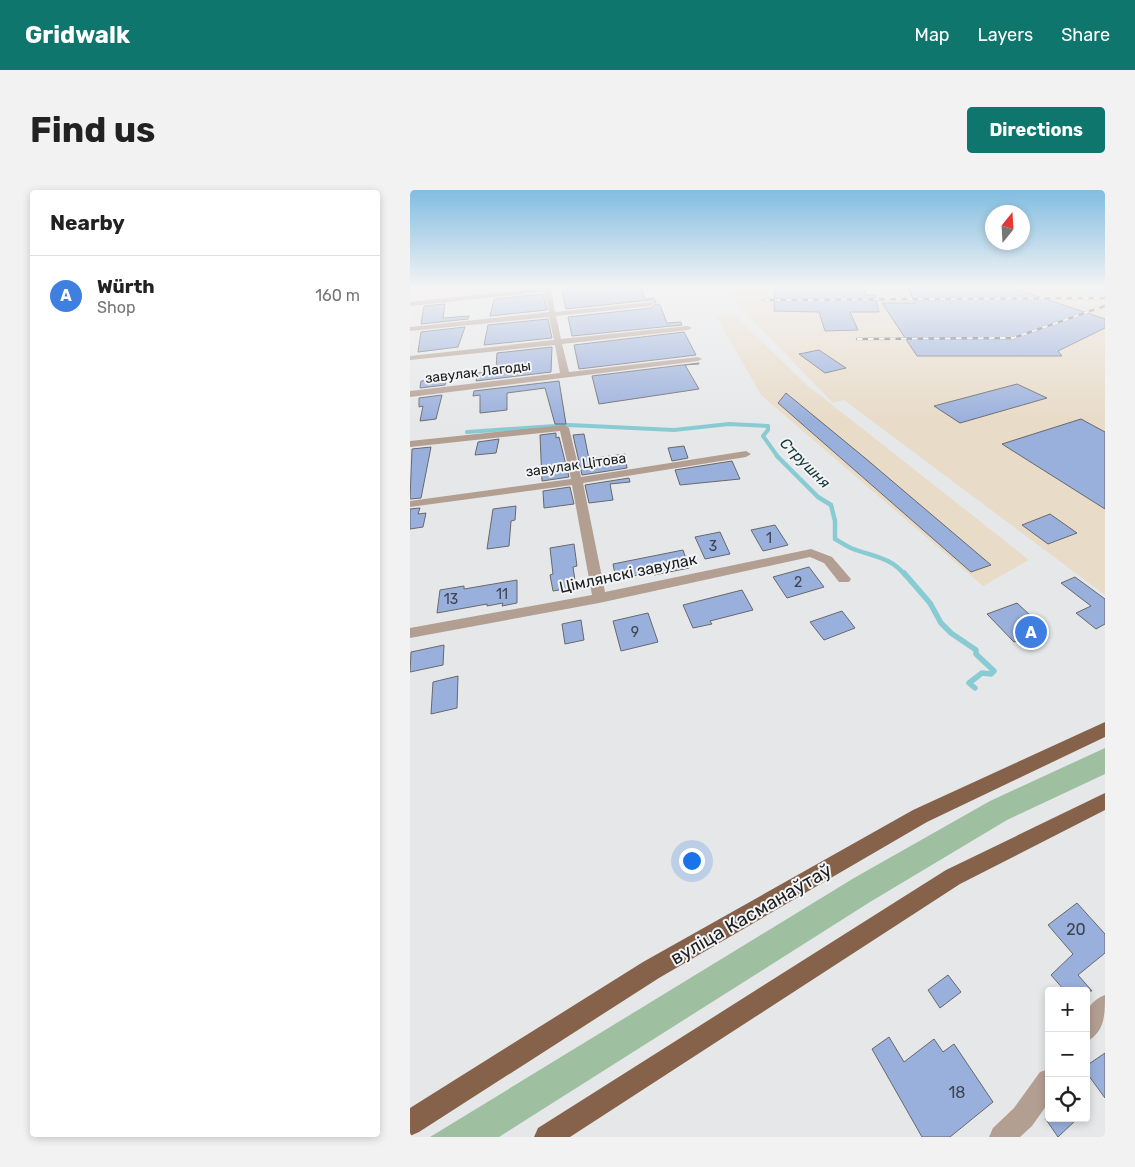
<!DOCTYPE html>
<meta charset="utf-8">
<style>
:root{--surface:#fff;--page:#f2f2f2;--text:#222;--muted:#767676;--line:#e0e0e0;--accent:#0f766e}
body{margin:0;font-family:Rubik,sans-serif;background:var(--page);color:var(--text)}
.controls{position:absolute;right:15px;bottom:15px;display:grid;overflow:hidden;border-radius:5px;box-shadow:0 2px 8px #0003}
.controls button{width:45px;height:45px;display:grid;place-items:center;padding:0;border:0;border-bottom:1px solid var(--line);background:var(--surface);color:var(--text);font:25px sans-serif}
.compass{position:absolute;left:575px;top:15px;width:45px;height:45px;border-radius:50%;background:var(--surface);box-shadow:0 2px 8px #0003;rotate:18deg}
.you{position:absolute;left:281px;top:670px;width:18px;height:18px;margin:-12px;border:4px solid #fff;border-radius:50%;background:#1a73e8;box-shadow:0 0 0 8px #1a73e833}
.badge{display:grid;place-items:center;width:32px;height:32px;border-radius:50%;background:var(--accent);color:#fff;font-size:16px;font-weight:700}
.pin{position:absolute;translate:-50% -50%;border:2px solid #fff;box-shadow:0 1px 5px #0006}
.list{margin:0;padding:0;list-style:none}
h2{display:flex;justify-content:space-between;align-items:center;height:65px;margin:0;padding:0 20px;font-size:21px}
h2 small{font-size:16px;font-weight:400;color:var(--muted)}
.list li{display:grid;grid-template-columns:32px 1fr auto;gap:15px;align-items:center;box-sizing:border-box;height:80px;padding:0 20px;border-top:1px solid var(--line)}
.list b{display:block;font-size:19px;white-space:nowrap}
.list p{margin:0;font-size:16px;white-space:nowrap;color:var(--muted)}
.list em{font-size:16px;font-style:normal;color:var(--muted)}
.icon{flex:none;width:28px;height:28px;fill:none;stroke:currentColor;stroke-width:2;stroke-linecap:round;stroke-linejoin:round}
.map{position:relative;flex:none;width:695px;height:947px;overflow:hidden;border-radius:5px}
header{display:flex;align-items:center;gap:30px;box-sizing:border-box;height:70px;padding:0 25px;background:var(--accent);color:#fff}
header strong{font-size:24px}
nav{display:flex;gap:28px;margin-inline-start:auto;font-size:18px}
.intro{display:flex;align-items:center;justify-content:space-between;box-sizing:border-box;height:120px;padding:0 30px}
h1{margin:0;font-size:35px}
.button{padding:12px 22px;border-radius:5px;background:var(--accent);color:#fff;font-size:18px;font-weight:700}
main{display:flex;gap:30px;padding:0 30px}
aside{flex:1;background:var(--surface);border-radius:5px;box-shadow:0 2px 8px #0003}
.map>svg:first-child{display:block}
.industrial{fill:#e8dbc7}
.green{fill:#9ec0a0}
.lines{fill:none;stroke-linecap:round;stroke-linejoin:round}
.stream-far2{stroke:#88cbd3;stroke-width:4}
.stream-far1{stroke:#88cbd3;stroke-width:4.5}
.stream{stroke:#88cbd3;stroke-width:5.5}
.building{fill:#9ab0dc;stroke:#68686a}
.minor{fill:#b39e92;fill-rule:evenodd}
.major{fill:#86624b;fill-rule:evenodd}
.rail-casing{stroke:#5b5b5c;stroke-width:2.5}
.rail{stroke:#f3f4f6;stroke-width:2;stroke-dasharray:5.5;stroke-linecap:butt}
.labels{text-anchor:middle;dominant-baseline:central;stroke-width:4;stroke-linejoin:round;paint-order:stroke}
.far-street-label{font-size:14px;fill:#202021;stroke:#f3f4f6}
.number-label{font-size:14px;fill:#3e4450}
.far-water-label{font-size:15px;font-style:italic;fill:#143539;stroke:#f3f4f6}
.street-label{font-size:16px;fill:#202021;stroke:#f3f4f6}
.near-number-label{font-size:16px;fill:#3e4450}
.near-street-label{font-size:19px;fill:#202021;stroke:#f3f4f6}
</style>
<header>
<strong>Gridwalk</strong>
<nav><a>Map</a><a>Layers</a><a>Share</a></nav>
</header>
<div class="intro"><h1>Find us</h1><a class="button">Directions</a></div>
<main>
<aside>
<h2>Nearby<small></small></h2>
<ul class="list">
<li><span class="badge" style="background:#3f7fe0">A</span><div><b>Würth</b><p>Shop</p></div><em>160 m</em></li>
</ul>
</aside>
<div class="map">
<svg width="695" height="947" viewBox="0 0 695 947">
<rect width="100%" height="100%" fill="#e6e7e8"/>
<!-- industrial -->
<g class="industrial">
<path d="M322,98H695V405L434,210L423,213L320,106Z"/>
<path d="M322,123L397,195L619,370L573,396L351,205L307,128Z"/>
</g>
<!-- green -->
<path class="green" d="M695,558V584L597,630L460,712L89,947H20L444,688L580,611Z"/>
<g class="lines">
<!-- stream-far2 -->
<path class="stream-far2" d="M57,242L159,235L264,240L319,234L358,236V240L353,246L368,267"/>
<!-- stream-far1 -->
<path class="stream-far1" d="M367,266L408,307L421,315L425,331V349C432,353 439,358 446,360C466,367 481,368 495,385"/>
<!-- stream -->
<path class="stream" d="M494,383L520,413L531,433L541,443L566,460V464L584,481L581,484L572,483L559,493L565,498"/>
</g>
<!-- building -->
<g class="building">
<path d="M158,98H231L235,109L244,108L246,113L241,110L156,119L152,101Z"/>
<path d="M365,98H453L456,105H465L469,122H440L448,140L415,141L409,122L364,121Z"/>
<path d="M498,98H603L695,129V138L648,161L652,166H507L472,113H505Z"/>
<path d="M133,104L137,120L80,126L84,109Z"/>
<path d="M35,114L33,128L59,126L58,129L11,134L14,116Z"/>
<path d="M246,114L250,115L257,133L271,132L272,135L162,146L158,127L241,118Z"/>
<path d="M138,129L142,148L74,155L78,135Z"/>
<path d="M55,137L48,157L8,162L11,142Z"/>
<path d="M274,142L286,165L169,179L164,155Z"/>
<path d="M142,157L141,182L66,191L68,183L86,181L87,163Z"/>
<path d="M409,160L436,178L415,183L389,164Z"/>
<path d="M289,173V174L275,175L289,199L189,214L182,186Z"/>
<path d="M37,189L35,195L10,198L11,191Z"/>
<path d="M149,191L156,234H145L135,198L97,203V220L70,223V205L63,206L64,201Z"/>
<path d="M607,194L637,208L550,233L524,216Z"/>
<path d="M376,203L455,268L581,375L561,382L368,213Z"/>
<path d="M32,205L26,229L10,231L13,216L9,217V208Z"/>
<path d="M671,229L695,242V319L592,254Z"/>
<path d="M146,243V248L149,247L159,287L132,291L130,245Z"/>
<path d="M174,244L179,269L215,264L217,278L172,285L163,245Z"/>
<path d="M89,249L86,263L65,265L68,252Z"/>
<path d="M274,256L278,268L262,271L258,258Z"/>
<path d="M21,257L11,308L0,309L2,259Z"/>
<path d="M322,271L330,289L270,295L265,280Z"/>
<path d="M219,288L220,292L200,294L203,310L179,313L175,295Z"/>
<path d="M160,297L164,314L134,318L133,301Z"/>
<path d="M106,316L105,330L101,331L99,356L77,359L83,319Z"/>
<path d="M10,318L8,324L16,323L13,337L0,339V319Z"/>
<path d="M640,324L667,343L638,354L612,335Z"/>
<path d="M365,335L378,355L353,361L341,340Z"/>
<path d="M310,342L320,364L295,369L285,347Z"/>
<path d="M164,354L167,376L163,377L166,397L143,401L140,385L143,384L140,358Z"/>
<path d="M273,360L279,378L244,385L243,382L206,389L203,374Z"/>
<path d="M399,377L414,397L377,408L363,387Z"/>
<path d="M665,387L695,409V434L686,439L666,423L681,416L651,393Z"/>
<path d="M107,390V413L92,416L93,413L77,416V414L27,423L30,400L54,396V399Z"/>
<path d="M332,400L343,420L300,431L302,434L283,438L273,415Z"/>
<path d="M607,413L636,440L604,452L577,424Z"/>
<path d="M432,421L445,438L414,450L400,432Z"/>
<path d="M238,423L248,452L211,461L203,431Z"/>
<path d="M171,430L174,450L155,454L152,434Z"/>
<path d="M34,455L33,475L0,482L1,462Z"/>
<path d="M48,486L47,518L21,524L23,492Z"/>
<path d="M667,713L695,744V763L668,785L682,801H655L641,785L663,764L638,735Z"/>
<path d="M538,785L551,802L530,818L518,800Z"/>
<path d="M479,847L494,872L524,849L533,862L544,854L583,912L540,947H512L462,859Z"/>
<path d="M695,863V908L676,882V876Z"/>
<path d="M635,928H668L648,947Z"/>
</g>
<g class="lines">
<!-- minor -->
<g class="minor">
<path d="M129,98H156L141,101L145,122L241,112L244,114L241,116L146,126L151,149L278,136L282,138L278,140L152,154L159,182L288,167L292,169L288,171L0,207V201L150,183L145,155L0,170V166L144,150L139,127L0,141V137L139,122L134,102L0,116V112Z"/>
<path d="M154,235L159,238L171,287L336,261L341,264L336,267L173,293L195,402L401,359L422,367L441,389L439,392H429L414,373L400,367L189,413L0,448V438L182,405L162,295L0,317V311L161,289L150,241L0,257V251Z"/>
<path d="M695,805C695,825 695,842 676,852C676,831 672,814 695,805Z"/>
<path d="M639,879V912L622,936L610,947H579L583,938L604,918L630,882Z"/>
</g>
<!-- major -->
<g class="major">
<path d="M695,532V547L517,632L249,788L9,942L0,946V918L233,772L503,620Z"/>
<path d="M695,603V620L550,694L160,947H124L128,938L536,680Z"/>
</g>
<defs>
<g id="rail">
<path d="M354,110L695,108"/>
<path d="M447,149L603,148L695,116"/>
</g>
</defs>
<!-- rail casing -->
<use href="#rail" class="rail-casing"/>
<!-- rail -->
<use href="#rail" class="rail"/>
</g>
<!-- sky -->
<linearGradient id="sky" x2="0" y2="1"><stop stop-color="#81bde0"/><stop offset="0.42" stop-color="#f4f4f5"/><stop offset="1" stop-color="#f4f4f5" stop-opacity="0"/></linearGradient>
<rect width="695" height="231" fill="url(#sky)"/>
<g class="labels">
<!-- far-street labels -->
<g class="far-street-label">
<text transform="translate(68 182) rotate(-7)">завулак Лагоды</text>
<text transform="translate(166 275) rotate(-8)">завулак Цітова</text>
</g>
<!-- number labels -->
<g class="number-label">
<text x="359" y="348">1</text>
<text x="303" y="356">3</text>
<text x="388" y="392">2</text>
<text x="92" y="404">11</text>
<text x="41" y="409">13</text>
<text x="225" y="442">9</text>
</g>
<!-- far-water labels -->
<g class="far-water-label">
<text transform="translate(395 273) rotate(45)">Струшня</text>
</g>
<!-- street labels -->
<g class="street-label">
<text transform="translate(218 383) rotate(-12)">Цімлянскі завулак</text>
</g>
<!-- near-number labels -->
<g class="near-number-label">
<text x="666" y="739">20</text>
<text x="547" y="902">18</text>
</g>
<!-- near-street labels -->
<g class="near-street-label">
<text transform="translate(341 724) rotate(-30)">вуліца Касманаўтаў</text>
</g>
</g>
</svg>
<div class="controls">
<button>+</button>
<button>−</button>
<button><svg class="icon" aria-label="locate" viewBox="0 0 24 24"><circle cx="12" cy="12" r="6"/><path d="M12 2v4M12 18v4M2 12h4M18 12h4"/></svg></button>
</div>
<svg class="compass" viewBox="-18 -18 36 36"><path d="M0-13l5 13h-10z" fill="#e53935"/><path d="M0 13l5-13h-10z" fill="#767676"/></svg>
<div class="you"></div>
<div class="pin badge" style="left:621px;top:442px;background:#3f7fe0">A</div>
</div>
</main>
